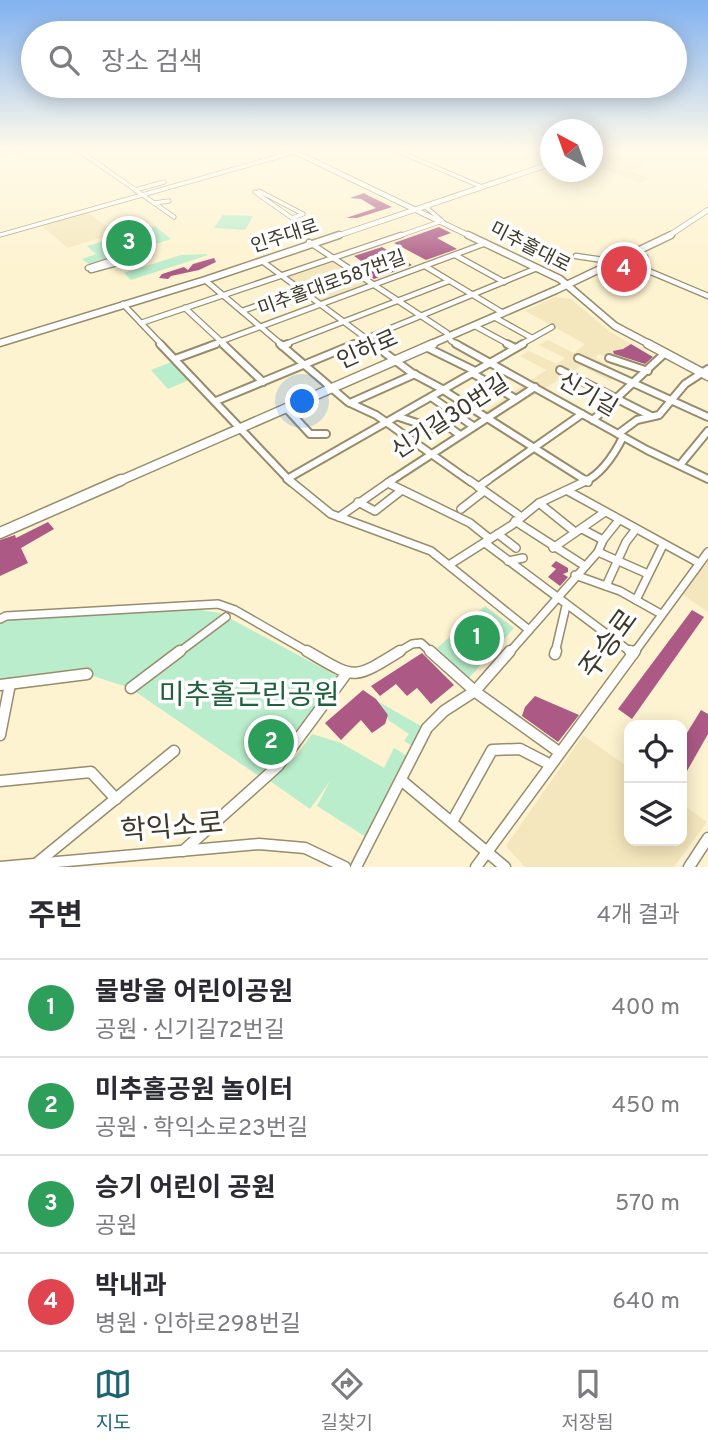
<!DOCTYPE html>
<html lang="ko">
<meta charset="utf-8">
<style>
:root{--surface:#fff;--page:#f2f2f3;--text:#2b2b33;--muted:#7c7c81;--line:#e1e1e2;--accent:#1d6473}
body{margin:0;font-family:Overpass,"Noto Sans KR",sans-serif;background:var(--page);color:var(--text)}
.controls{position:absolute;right:21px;bottom:21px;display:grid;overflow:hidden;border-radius:14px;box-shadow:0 4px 18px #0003}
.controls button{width:63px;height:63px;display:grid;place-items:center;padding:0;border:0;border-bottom:2px solid var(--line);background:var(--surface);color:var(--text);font:35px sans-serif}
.compass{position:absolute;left:540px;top:119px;width:63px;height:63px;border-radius:50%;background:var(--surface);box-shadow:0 4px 18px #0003;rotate:319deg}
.you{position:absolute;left:303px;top:402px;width:24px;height:24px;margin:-18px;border:5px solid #fff;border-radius:50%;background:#1a73e8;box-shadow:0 0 0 10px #1a73e833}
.badge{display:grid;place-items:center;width:46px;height:46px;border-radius:50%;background:var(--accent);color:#fff;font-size:23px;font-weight:700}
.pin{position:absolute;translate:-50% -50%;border:4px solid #fff;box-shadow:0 2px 7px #0006}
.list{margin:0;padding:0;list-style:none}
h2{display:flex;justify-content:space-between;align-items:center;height:91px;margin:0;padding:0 28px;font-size:30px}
h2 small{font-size:23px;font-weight:400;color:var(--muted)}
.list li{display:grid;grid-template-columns:46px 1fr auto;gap:21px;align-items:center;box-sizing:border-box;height:98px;padding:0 28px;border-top:2px solid var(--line)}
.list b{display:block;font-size:26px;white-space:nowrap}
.list p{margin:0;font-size:23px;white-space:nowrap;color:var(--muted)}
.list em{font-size:23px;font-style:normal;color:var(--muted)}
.icon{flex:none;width:38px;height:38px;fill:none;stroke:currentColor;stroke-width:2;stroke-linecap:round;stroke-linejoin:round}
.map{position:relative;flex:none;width:708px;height:867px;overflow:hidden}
.search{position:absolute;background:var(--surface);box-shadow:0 4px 18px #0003;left:21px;right:21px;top:21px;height:77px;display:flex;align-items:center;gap:18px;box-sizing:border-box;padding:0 24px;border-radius:38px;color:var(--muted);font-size:26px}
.sheet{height:483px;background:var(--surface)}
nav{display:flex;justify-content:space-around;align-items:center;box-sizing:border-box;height:98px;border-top:2px solid var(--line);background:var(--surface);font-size:19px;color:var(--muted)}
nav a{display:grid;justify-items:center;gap:4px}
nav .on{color:var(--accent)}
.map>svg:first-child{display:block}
.built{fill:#f5e7bd}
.green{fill:#b9edcb}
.building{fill:#ac5985}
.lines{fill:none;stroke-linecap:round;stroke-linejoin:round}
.minor-far4-casing{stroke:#978c6c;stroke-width:5}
.minor-far3-casing{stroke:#978c6c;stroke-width:7}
.minor-far2-casing{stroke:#978c6c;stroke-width:10}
.minor-far1-casing{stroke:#978c6c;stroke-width:10}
.minor-casing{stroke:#978c6c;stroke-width:13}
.major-far3-casing{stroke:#978c6c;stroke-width:6}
.major-far2-casing{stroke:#978c6c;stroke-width:9}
.major-far1-casing{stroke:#978c6c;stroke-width:11}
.major-casing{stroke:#978c6c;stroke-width:13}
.minor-far4{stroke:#fff;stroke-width:3.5}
.minor-far3{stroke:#fff;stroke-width:4.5}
.minor-far2{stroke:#fff;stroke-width:6}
.minor-far1{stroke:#fff;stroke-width:7}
.minor{stroke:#fff;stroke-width:10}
.major-far3{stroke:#fff;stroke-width:4.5}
.major-far2{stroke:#fff;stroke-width:6}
.major-far1{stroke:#fff;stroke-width:8}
.major{stroke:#fff;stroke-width:10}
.labels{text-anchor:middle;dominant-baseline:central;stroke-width:7;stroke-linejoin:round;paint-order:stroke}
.far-street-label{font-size:19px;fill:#3d392b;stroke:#fff}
.street-label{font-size:23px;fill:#3d392b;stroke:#fff}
.near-street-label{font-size:28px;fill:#3d392b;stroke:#fff}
.near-park-label{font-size:28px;fill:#1e603b;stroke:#fff}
</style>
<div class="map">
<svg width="708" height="867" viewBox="0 0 708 867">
<rect width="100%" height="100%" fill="#fef3d0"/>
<!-- built -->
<g class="built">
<path d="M614,154L645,165L629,171L649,178L640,183L593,165V161Z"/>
<path d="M87,212L115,233L68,248L41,225Z"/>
<path d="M334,260L371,285L323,303L287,276Z"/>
<path d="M555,297L571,299L609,331L631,344L609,358L599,354L595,357L614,369L611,372L617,375L610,381L581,366L492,421L481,414L546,370L520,356L529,351L557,364L565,358L539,345L548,340L574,353L585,344L525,311Z"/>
<path d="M708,561V612L682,594Z"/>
<path d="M583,735L629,768V841H682V804L707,822L674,867H525L506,846Z"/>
</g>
<!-- green -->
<g class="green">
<path d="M223,215L253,216L245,230L214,228Z"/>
<path d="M155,226L171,239L90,265L82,259L96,254L87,246Z"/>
<path d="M206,254L208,255L131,280L124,273L181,255Z"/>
<path d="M174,361L191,379L168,389L151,370Z"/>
<path d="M485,606L514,628L468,679L437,648Z"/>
<path d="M187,608L220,613L337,676C324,711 288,752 260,777L130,688L87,674L0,685V623L10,618Z"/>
<path d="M372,698L426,729L417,749L404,741L409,734L388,720V715Z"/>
<path d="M312,734L341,743L384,768L394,748L412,759L366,837L317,806L330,781L310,809L270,781L296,756Z"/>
</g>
<!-- building -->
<g class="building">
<path d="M364,193L369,196L392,207L357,218H346L376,208L361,199L350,198Z"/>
<path d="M439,227L451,233L437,238L457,249L426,260L394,243Z"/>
<path d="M382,247L404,260L412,265L374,279L361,271L371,268L354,256Z"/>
<path d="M214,258L216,262L199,270L171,276L168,279L159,278L162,274L184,267L188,270L193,264Z"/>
<path d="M631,344L653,357L645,364L614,354L613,351L623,349Z"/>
<path d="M48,522L54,529L21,548L28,563L0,576V540L15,535L16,538Z"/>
<path d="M556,561L568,568V572L563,574L568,577L560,586L548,577L556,569L551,566Z"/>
<path d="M692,610L704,617L632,719L618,709Z"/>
<path d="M422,653L454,685L431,704L417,688L407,696L396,684L380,696L371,686Z"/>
<path d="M363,690L376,699L388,715L385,724L372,733L361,720L341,740L325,723Z"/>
<path d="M535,696L579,715L558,742L522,716L525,707Z"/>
<path d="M701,710L708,714V734L687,771L682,767V741Z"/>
</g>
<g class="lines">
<defs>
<g id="minor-far4">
<path d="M77,149L174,217"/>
<path d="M393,149L482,187"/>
<path d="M0,154L24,149"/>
<path d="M135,190L164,182"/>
<path d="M255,192L292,218L303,214L259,191"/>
<path d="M154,203L169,201"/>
<path d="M430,205L427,208L442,221"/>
<path d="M0,235L305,149"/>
<path d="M396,237L442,221"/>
</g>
<g id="minor-far3">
<path d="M309,242L447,333L451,341L459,345"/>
<path d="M455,255L504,282"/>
<path d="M576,256L610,261"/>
<path d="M628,256L645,257"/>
<path d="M620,259L708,296"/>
<path d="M262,261L375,345"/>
<path d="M425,266L503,313"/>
<path d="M88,268L145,249L150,254L91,270"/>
<path d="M205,280L282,345"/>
<path d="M123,304L162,345"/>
<path d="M185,308L225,345"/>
<path d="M242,311L301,290"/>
<path d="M494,317L532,338"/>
<path d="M141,323L401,235"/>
<path d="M475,326L510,345"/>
<path d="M211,345L486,243"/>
<path d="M283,345L449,281"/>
<path d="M350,345L537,268"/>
<path d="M520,345L552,327"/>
</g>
<g id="minor-far2">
<path d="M160,344L291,482"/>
<path d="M223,344L263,382"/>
<path d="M280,344L348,402L376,415L471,482"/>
<path d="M373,344L412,373L444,390"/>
<path d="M456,344L647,450L708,479"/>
<path d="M507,344L515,348"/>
<path d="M282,346L288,344"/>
<path d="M426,347L475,371"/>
<path d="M578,358L708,417"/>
<path d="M609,358L648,371"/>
<path d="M175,359L216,344"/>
<path d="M560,370L651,416"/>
<path d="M472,373L516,399"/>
<path d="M443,390L588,482"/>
<path d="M431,397L473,426"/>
<path d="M216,401L354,344"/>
<path d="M350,403L415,374"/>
<path d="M286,408L310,434H326"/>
<path d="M399,417L441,431"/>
<path d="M593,420L665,353"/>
<path d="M446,425L460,435"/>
<path d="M618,434L637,420L659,415L685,384L708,369"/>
<path d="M680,465L708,431"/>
<path d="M287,479L523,344"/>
<path d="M389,482L535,387"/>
<path d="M485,482L582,414"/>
<path d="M584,482C602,474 614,455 623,437"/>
</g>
<g id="minor-far1">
<path d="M289,480L331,514L431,551L529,630"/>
<path d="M469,480L520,516"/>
<path d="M585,480L588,482"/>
<path d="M388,483L470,523L490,539"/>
<path d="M478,487L488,480"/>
<path d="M568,491L699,563"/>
<path d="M358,502L375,511L402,490"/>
<path d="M539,503L575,532"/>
<path d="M461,509L484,491"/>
<path d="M339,517L392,480"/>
<path d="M515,521L585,566"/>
<path d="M582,529L603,540"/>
<path d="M498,534L516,548"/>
<path d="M485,543L632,653"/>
<path d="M553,548L605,512"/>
<path d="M598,552L648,574"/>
<path d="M508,561L523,558"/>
<path d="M449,565L512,525L539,503L588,480"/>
<path d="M575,575L620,591L661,614"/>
<path d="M606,586L626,542L636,529"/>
<path d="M636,600L663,545"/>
<path d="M0,619L6,616L218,604L235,610L310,653"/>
<path d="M178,653L226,617"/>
<path d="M397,653L412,644L421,643L432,653"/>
<path d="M509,653L598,552L603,540L619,520"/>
<path d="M555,653L566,606"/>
<path d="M634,653L708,552"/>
</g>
<g id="minor">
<path d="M307,651C355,679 352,681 400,651"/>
<path d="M430,651L477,693L559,752"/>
<path d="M630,651L633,654"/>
<path d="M555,654L556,651"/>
<path d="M0,685L87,674"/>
<path d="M131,688L180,651"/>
<path d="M0,735L10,684"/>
<path d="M401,780L505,867"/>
<path d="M0,781L91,772L116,799"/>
<path d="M452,822L492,750L520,749L549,764"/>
<path d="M183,851L278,766L346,674"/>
<path d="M37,863L174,751"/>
<path d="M0,867L259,844L305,848L345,867"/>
<path d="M356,867L427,728L444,711L475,691L510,651"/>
<path d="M476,867L635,651"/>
<path d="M689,867L708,838"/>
</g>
<g id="major-far3">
<path d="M289,149L472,237"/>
<path d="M592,151L599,149"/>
<path d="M334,237L550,164"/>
<path d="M667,237L708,210"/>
</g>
<g id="major-far2">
<path d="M468,235L560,279L615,326L651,345"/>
<path d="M0,343L205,280L339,235"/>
<path d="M429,345L556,290L671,235"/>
</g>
<g id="major-far1">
<path d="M648,344L708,376"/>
<path d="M117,482L433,344"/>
</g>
<path id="major" d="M0,533L121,480"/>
</defs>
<!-- minor-far4 casing -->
<use href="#minor-far4" class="minor-far4-casing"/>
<!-- minor-far3 casing -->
<use href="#minor-far3" class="minor-far3-casing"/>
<!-- minor-far2 casing -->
<use href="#minor-far2" class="minor-far2-casing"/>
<!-- minor-far1 casing -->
<use href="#minor-far1" class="minor-far1-casing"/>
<!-- minor casing -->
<use href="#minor" class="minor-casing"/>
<!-- major-far3 casing -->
<use href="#major-far3" class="major-far3-casing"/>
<!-- major-far2 casing -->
<use href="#major-far2" class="major-far2-casing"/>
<!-- major-far1 casing -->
<use href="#major-far1" class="major-far1-casing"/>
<!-- major casing -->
<use href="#major" class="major-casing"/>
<!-- minor-far4 -->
<use href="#minor-far4" class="minor-far4"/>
<!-- minor-far3 -->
<use href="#minor-far3" class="minor-far3"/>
<!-- minor-far2 -->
<use href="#minor-far2" class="minor-far2"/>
<!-- minor-far1 -->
<use href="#minor-far1" class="minor-far1"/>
<!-- minor -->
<use href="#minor" class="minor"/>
<!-- major-far3 -->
<use href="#major-far3" class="major-far3"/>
<!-- major-far2 -->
<use href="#major-far2" class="major-far2"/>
<!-- major-far1 -->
<use href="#major-far1" class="major-far1"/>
<!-- major -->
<use href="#major" class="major"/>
</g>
<!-- sky -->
<linearGradient id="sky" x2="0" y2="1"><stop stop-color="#81b1f0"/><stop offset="0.55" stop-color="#fffaea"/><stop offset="1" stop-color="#fffaea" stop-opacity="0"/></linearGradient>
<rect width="708" height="271" fill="url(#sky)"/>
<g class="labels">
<!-- far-street labels -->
<g class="far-street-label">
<text transform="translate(285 237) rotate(-18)">인주대로</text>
<text transform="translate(530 248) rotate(27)">미추홀대로</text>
<text transform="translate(332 284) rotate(-20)">미추홀대로587번길</text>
</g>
<!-- street labels -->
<g class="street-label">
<text transform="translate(368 351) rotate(-24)">인하로</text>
<text transform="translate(587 396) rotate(30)">신기길</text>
<text transform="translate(451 418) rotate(-33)">신기길30번길</text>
</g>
<!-- near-street labels -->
<g class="near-street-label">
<text transform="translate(610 645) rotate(-54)">주승로</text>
<text transform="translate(172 829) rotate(-5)">학익소로</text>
</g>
<!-- near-park labels -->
<g class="near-park-label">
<text x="249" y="697">미추홀근린공원</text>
</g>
</g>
</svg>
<div class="controls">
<button><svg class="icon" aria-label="locate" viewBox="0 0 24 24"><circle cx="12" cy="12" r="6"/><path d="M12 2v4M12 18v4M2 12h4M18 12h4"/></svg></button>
<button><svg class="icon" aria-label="layers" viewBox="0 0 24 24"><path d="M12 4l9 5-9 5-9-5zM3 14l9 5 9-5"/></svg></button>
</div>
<svg class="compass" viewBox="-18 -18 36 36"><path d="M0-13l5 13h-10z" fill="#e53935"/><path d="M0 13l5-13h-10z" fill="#7c7c81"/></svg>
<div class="you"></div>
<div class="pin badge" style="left:477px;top:638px;background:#2e9e5b">1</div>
<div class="pin badge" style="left:271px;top:742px;background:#2e9e5b">2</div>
<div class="pin badge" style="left:129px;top:243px;background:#2e9e5b">3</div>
<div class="pin badge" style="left:624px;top:269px;background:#e0444e">4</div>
<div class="search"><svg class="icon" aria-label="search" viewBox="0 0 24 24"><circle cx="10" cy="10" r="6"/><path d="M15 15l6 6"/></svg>장소 검색</div>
</div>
<section class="sheet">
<h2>주변<small>4개 결과</small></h2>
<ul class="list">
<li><span class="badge" style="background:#2e9e5b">1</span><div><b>물방울 어린이공원</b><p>공원 · 신기길72번길</p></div><em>400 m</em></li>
<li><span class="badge" style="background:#2e9e5b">2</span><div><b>미추홀공원 놀이터</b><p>공원 · 학익소로23번길</p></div><em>450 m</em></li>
<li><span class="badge" style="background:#2e9e5b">3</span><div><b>승기 어린이 공원</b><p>공원</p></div><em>570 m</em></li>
<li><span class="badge" style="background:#e0444e">4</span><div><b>박내과</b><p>병원 · 인하로298번길</p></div><em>640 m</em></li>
</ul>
</section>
<nav>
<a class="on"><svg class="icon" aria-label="map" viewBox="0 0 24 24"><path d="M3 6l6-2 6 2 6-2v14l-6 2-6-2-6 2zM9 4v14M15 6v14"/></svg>지도</a>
<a><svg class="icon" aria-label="directions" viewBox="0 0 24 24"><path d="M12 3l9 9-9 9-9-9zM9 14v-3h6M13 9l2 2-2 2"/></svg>길찾기</a>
<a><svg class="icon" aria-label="saved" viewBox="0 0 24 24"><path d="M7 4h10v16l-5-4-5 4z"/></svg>저장됨</a>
</nav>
